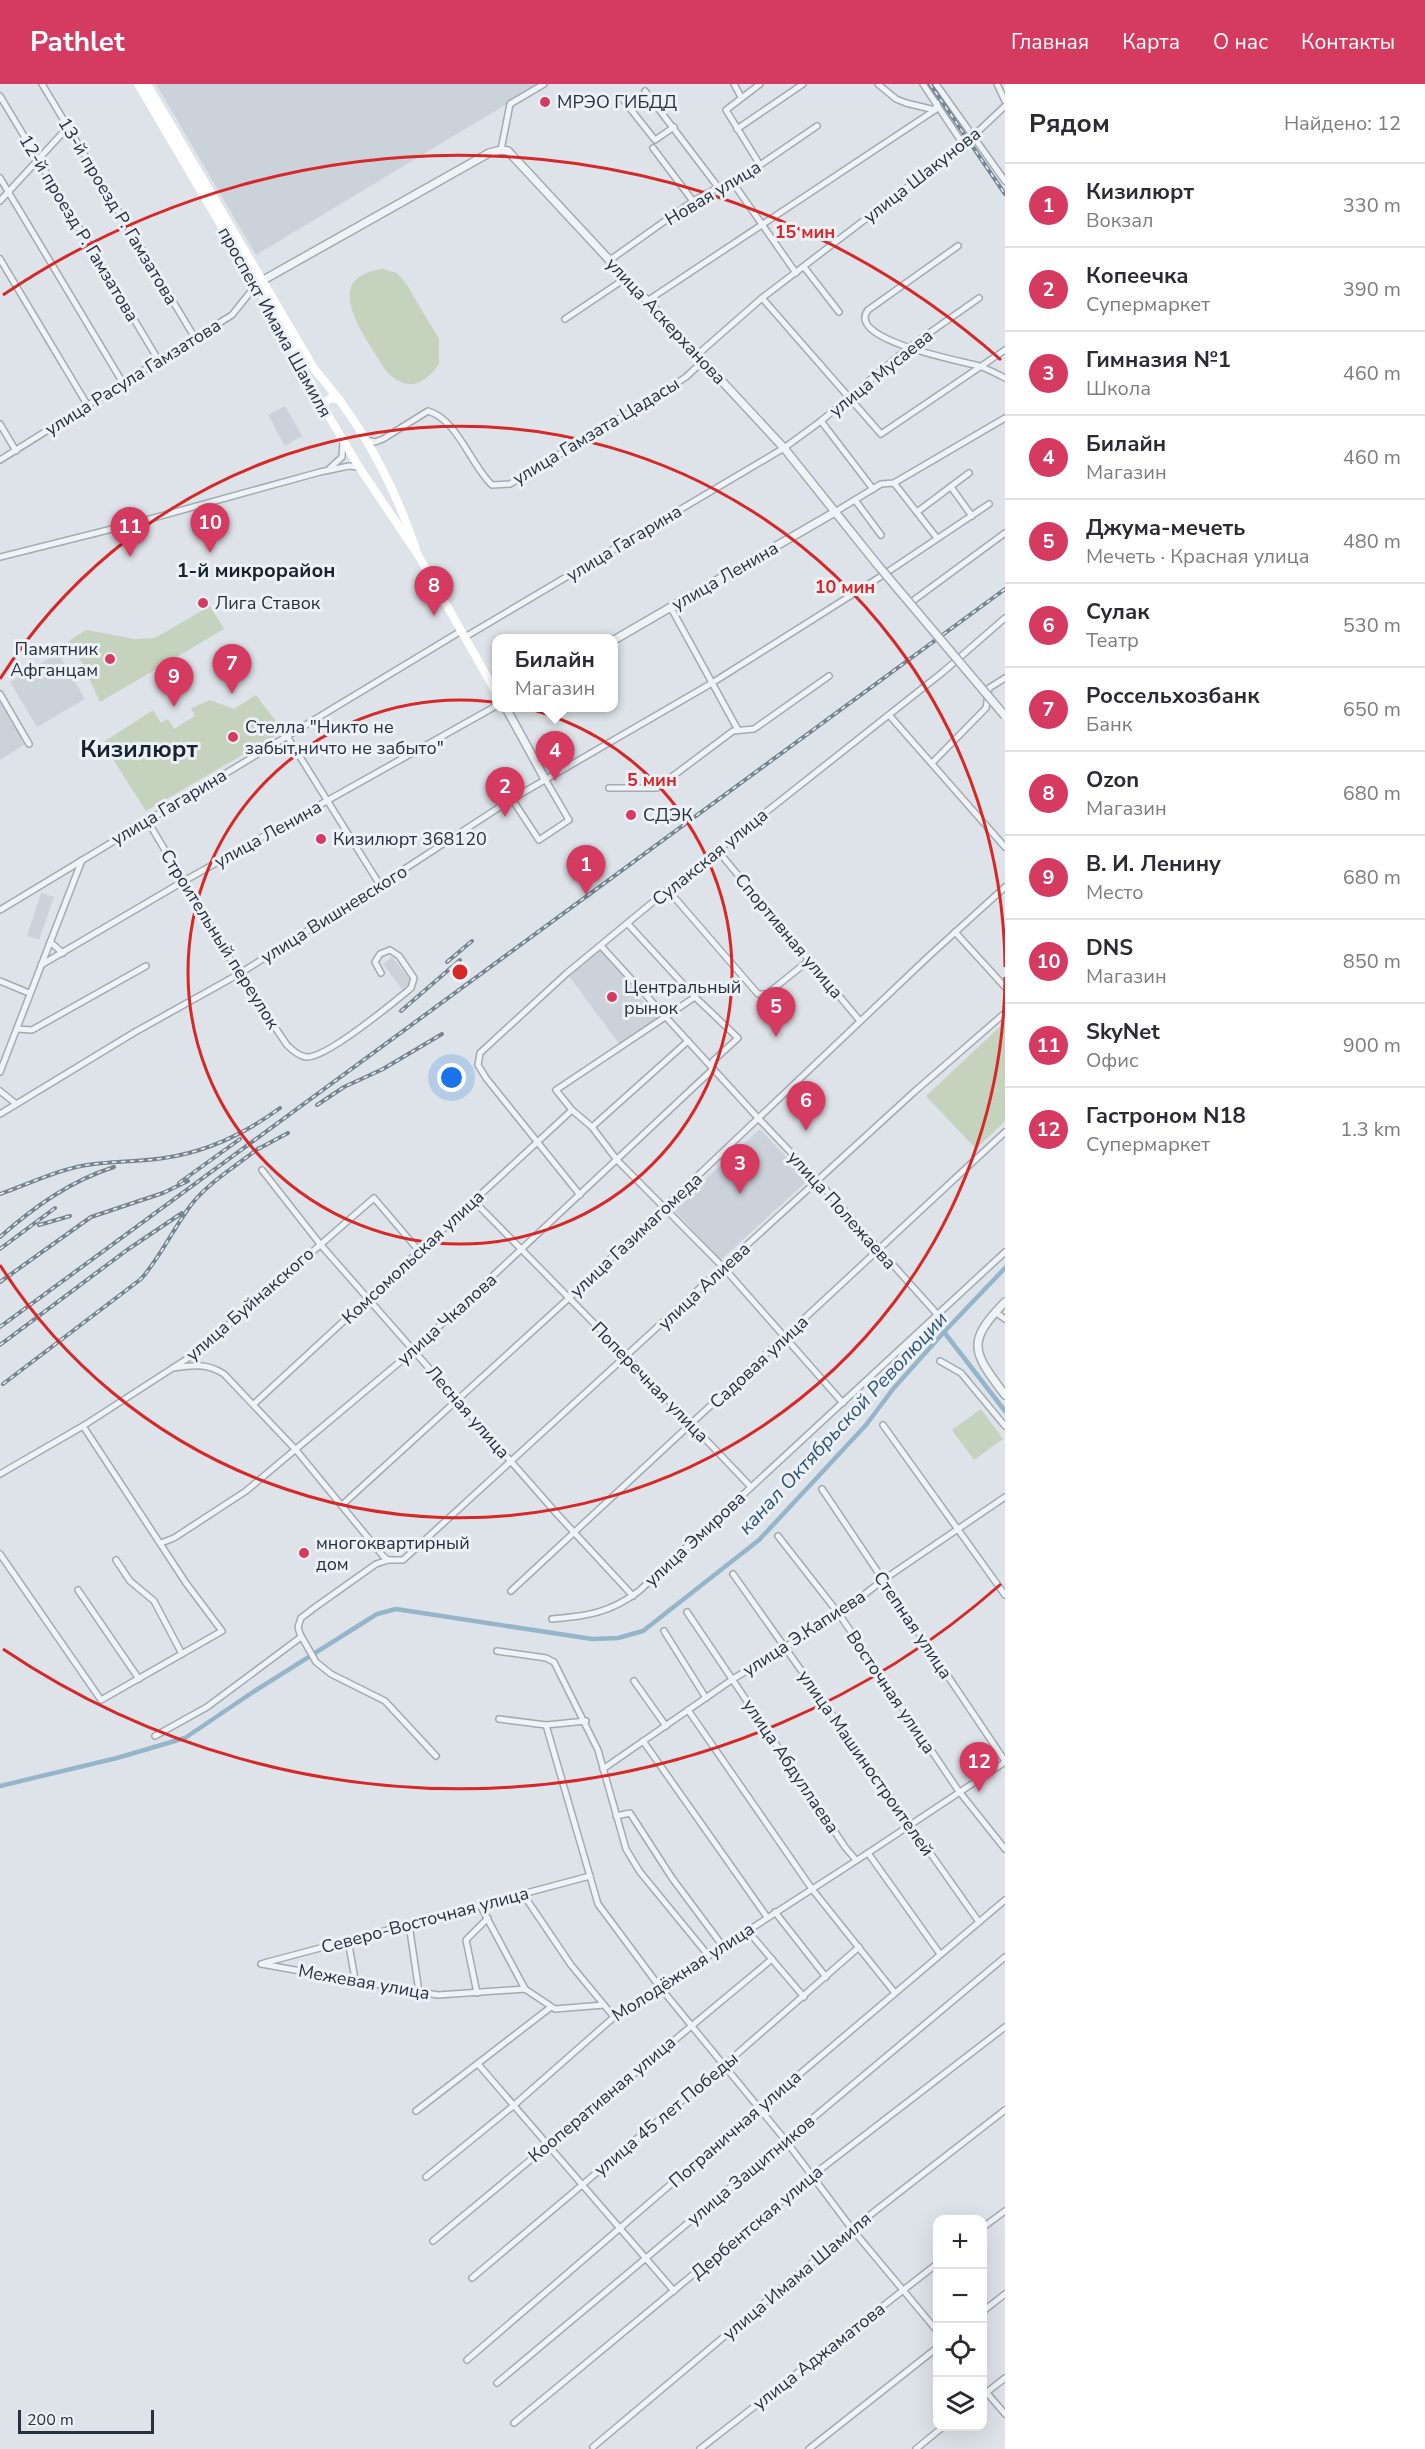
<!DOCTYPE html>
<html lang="ru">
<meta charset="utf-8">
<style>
:root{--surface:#fff;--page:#f7f7f7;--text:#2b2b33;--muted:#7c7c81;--line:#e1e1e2;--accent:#d53b61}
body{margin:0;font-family:"Nunito Sans",sans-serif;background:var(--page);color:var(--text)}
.controls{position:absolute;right:18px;bottom:18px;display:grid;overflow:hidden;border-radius:12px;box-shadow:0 6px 24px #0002}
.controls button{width:54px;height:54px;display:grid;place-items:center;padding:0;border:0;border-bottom:2px solid var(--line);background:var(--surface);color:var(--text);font:30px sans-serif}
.scale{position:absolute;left:18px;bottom:15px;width:136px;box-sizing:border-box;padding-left:6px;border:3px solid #26323f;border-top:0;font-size:16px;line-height:21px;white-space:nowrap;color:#26323f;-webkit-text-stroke:4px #edf1f6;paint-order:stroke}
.you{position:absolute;left:452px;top:994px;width:21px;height:21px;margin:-15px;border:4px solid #fff;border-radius:50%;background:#1a73e8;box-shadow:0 0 0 9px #1a73e833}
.badge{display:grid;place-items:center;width:39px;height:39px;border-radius:50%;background:var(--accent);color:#fff;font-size:20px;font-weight:700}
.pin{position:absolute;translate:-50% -50px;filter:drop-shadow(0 2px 3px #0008)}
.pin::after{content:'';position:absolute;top:32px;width:21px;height:18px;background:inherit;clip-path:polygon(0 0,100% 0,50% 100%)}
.popup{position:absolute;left:492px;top:550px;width:126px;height:78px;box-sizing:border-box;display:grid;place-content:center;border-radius:12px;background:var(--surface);filter:drop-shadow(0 2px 4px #0005);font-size:20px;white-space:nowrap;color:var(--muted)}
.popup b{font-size:22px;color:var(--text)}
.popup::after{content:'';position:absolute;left:50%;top:100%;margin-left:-12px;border:12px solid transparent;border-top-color:var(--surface)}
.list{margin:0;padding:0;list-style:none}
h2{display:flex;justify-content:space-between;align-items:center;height:78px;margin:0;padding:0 24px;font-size:26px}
h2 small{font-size:20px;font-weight:400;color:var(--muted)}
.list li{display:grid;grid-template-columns:39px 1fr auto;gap:18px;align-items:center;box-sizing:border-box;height:84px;padding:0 24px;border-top:2px solid var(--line)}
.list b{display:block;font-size:22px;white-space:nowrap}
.list p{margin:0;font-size:20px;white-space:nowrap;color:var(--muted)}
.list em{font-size:20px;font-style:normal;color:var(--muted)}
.icon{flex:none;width:33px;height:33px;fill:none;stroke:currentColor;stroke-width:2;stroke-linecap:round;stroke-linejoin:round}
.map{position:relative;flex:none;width:1005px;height:2365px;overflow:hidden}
header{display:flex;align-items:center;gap:36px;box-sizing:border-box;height:84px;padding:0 30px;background:var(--accent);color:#fff}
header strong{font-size:28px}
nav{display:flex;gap:33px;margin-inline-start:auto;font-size:21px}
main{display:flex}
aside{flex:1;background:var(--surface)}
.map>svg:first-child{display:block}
.built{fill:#cbd2da}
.green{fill:#c5d2be}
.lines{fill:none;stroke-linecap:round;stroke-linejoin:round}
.canal{stroke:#96b5ca;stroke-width:4.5}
.minor-casing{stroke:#a2aab2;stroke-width:8}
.tertiary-casing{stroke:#a2aab2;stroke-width:10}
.minor{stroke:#f0f3f6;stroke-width:5}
.tertiary{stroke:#f0f3f6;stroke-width:7}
.secondary{stroke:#fff;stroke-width:8}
.rail-casing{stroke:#768492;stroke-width:4}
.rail{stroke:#edf1f6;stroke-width:1.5;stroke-dasharray:4.5;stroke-linecap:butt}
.tertiary-bridge-casing{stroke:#a2aab2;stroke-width:10;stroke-linecap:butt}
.tertiary-bridge{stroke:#f0f3f6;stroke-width:7}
.ring{fill:none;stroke:#d62828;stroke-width:3}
.poi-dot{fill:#d53b61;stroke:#edf1f6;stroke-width:2}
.labels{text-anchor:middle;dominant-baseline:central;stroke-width:6;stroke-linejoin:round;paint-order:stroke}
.poi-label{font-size:18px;fill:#26323f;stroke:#edf1f6;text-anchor:start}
.street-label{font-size:18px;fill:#26323f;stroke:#edf1f6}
.neighbourhood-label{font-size:20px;font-weight:bold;fill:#182330;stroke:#edf1f6}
.water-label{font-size:20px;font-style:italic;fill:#2e5575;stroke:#edf1f6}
.district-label{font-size:24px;font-weight:bold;fill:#182330;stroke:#edf1f6}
.centre{fill:#d62828;stroke:#edf1f6;stroke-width:3}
.ring-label{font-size:18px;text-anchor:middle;font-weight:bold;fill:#d62828;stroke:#edf1f6;stroke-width:6;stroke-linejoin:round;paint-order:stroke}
</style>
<header>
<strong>Pathlet</strong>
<nav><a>Главная</a><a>Карта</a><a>О нас</a><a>Контакты</a></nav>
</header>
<main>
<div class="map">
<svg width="1005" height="2365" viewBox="0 0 1005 2365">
<rect width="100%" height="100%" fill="#dde3e8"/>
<!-- built -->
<g class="built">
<path d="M156,0H540L256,171Z"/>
<path d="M285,322L302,352L285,362L268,331Z"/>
<path d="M58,569L85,615L37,643L10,598Z"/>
<path d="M0,618L25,660L0,676Z"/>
<path d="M41,809L54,813L39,856L27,852Z"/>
<path d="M601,865L658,935L620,961L569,892Z"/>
<path d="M392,873L412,898L402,905L383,880Z"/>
<path d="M760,1045L808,1096L721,1176L673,1125Z"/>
</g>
<!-- green -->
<g class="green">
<path d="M383,185L397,189L407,201L439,255V280C424,302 406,308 386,287C368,256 316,193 383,185Z"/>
<path d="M210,522L224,545L100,618L83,581L69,557L86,546L135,555L155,554Z"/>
<path d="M256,611L281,644L280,649L146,727L105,663V657L153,626L161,639L168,635L174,645L195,632L191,624L210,616L234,625Z"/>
<path d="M1005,938V1037L976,1065L926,1012Z"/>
<path d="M981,1325L1003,1355L974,1376L952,1346Z"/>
</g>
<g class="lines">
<!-- canal -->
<g class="canal">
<path d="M944,1248L1005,1327"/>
<path d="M0,1702L117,1674L185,1654L253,1608L377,1530L396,1525L592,1555L618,1554L643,1547L759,1456L866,1341L893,1305L944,1248L1005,1184"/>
</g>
<defs>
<g id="minor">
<path d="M42,0L195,254"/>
<path d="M734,0L741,13"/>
<path d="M760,0L726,26L760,81"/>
<path d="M878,0L896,15L906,19L935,26"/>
<path d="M923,0L963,60"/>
<path d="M936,0L1005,97"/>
<path d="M997,0L1005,17"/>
<path d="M645,7L718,103"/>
<path d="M0,12L159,277"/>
<path d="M621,13L655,56L674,43"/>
<path d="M737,45L803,0"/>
<path d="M653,64L693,117"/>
<path d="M501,66L510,20L544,0"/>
<path d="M0,94L123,299"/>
<path d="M731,96L796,189"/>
<path d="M0,117L68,43"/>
<path d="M958,162L868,226C845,256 962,277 979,282C988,285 997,290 1005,294"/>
<path d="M0,175L88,322"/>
<path d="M610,176L693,117L760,81L817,42"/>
<path d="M804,183L839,228"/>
<path d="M762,214L881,350L1005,266"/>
<path d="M647,217L935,26L937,19"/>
<path d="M565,235L626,194"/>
<path d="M697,271L762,214L968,57L1005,22"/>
<path d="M821,337L873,405"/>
<path d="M0,340L16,367"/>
<path d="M366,356L375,358L383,355L428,327C458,336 470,380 492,401L510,400L655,313L686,293L703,277"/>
<path d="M0,376L232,231L256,201"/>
<path d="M330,384L342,373L343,358"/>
<path d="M894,399L937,454"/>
<path d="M951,403L972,432"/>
<path d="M855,416L881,451"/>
<path d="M835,428L881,400L894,399L1005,334"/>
<path d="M917,428L969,389"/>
<path d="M0,473L128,441L320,388L349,382L358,383"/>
<path d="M914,516L1005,449"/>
<path d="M671,524L738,646"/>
<path d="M465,553L784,364L821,337L908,264L979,214"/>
<path d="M0,610L29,660"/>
<path d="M889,631L1005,763"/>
<path d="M287,652L380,801"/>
<path d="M932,679L986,624L989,604L1005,594"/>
<path d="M609,704H657L733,647L754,645L829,592"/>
<path d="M512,715L539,756L569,736L545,695"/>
<path d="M147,736L239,890L287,961C292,966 299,972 306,973C326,975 394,918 411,904L414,894L399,872L390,866L380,870L375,878L381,889"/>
<path d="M718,767L860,937"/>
<path d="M668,806L758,910H767L808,877"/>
<path d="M0,826L461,547"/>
<path d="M955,848L1005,903"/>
<path d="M50,858L63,869"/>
<path d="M601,862L759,1035L818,1097L937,1230"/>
<path d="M41,881L184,797L496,622"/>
<path d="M0,897L29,909"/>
<path d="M17,945L32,946L146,882"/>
<path d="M688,957L592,1043L572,1026L556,1006L695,913"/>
<path d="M0,988L82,776"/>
<path d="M0,1007L15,1019"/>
<path d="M0,1030L135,948L239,890L380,801L512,715L712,599L880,493L989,420"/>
<path d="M592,1043L617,1076L723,1183L843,1319"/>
<path d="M262,1086L320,1160L558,1431L633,1512"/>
<path d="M580,1111L486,994L478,981L480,969L567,889L665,808L943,588L1005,534"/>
<path d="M473,1116L627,1273L751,1403"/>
<path d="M995,1228L1005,1235"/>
<path d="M940,1277L961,1289L1005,1342"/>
<path d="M173,1284C193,1281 207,1279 224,1290L296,1366L383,1472L388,1476H403L914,1008L1005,929"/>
<path d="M254,1320L572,1026"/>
<path d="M883,1341L1005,1511"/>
<path d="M0,1390L83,1342L196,1269L374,1114L419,1167"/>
<path d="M822,1405L1005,1677"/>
<path d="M342,1421L569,1214L929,872L1005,803"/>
<path d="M778,1452L839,1530L958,1706L1005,1765"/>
<path d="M161,1459L174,1454L246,1407L414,1266L713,985V977L738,954L695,913L628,840"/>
<path d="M0,1470L101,1616L222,1547L186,1499L83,1342"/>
<path d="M116,1476L130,1497L154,1517L182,1570"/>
<path d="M388,1476L376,1480L314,1524L301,1534L298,1543L300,1550L316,1578L331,1590L385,1617L436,1672"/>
<path d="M733,1490L979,1838"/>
<path d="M78,1506L139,1595"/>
<path d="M511,1507L1005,1048"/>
<path d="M687,1528L845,1763L856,1776"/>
<path d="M552,1535C587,1532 610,1529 639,1507L1005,1168"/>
<path d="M664,1547L706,1614"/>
<path d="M497,1567L546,1574L554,1578L598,1666L626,1765L640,1788L708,1871"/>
<path d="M634,1597L666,1642"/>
<path d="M688,1626L812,1805L895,1909"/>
<path d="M499,1635L546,1641L586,1637"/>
<path d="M546,1641L598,1820L659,1902L786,2057L852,2145L938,2248"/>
<path d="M155,1652L207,1623L301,1553"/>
<path d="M643,1657L767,1833"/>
<path d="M603,1685L733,1595L839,1530L883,1496L1005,1413"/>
<path d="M616,1732L630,1729L672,1794L722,1861"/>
<path d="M868,1769L940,1870"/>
<path d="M523,1810L571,1881L614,1933"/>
<path d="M480,1821L525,1905"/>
<path d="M775,1828L826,1893"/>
<path d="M409,1840L419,1908"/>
<path d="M747,1846L804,1913"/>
<path d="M348,1856L355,1895"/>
<path d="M264,1879L590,1792"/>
<path d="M261,1880L438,1911L525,1905L555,1925L604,1921"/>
<path d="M477,1909L466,1856L488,1834"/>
<path d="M478,1980L674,2207"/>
<path d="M416,2027L551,1923"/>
<path d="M426,2093L513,2022L614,1933L868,1769L1005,1678"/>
<path d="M982,2144L1005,2127"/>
<path d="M433,2157L772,1875"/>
<path d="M472,2194L730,1976L859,1863"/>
<path d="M982,2228L1005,2210"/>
<path d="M467,2276L736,2044L1005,1816"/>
<path d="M497,2299L1005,1873"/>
<path d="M982,2303L1005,2330"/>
<path d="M982,2312L1005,2294"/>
<path d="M514,2339L813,2091L1005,1943"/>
<path d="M593,2363L852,2145L1005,2026"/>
<path d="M700,2365L938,2179"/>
<path d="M809,2365L938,2263"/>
<path d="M916,2365L944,2342"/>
</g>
<g id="tertiary">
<path d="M258,199L489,69L501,66L508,67L784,364L876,479"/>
<path d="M614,556L835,428"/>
<path d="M506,624L545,695"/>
<path d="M1005,1218C965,1259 973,1268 1005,1311"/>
</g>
</defs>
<!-- minor casing -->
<use href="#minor" class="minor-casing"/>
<!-- tertiary casing -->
<use href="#tertiary" class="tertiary-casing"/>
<!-- minor -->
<use href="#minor" class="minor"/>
<!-- tertiary -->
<use href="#tertiary" class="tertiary"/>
<!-- secondary -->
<g class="secondary">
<path d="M138,0L290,259L324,324L359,383L418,471L496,608"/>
<path d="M147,0L315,286C360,337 394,401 416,465"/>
<path d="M324,324L325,318L331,314L340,316"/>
</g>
<defs>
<g id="rail">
<path d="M930,0L1005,110"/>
<path d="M447,878L472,857"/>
<path d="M401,927L460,876"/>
<path d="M317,1021L344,1003L383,985L442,950"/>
<path d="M258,1065L288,1049"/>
<path d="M179,1099L240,1055"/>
<path d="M0,1110C29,1100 56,1086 87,1081C112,1077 138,1078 164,1074C206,1068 246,1049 280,1024"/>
<path d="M39,1141L70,1132"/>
<path d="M0,1153C34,1123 70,1097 114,1083"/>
<path d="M0,1165L55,1124"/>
<path d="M0,1198L91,1133L163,1109L188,1097"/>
<path d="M0,1243L1005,505"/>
<path d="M0,1261L127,1166L182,1129"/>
<path d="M3,1300L141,1195C161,1172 173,1145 191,1121C209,1098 236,1082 259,1064"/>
</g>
</defs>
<!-- rail casing -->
<use href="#rail" class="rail-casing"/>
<!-- rail -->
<use href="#rail" class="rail"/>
<defs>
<path id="tertiary-bridge" d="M876,479L1005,632"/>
</defs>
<!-- tertiary-bridge casing -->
<use href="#tertiary-bridge" class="tertiary-bridge-casing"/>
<!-- tertiary-bridge -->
<use href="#tertiary-bridge" class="tertiary-bridge"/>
</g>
<!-- distance rings -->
<g class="ring">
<circle cx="460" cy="888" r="272"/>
<path d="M1005 893A545 545 0 0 1 0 1181M0 595A545 545 0 0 1 1005 883"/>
<path d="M1001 1500A817 817 0 0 1 3 1565M3 211A817 817 0 0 1 1001 276"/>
</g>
<!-- markers -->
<g class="poi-dot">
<circle cx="545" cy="18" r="6"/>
<circle cx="203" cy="519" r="6"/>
<circle cx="110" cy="575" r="6"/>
<circle cx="233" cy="653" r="6"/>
<circle cx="631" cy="731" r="6"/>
<circle cx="321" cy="755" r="6"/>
<circle cx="612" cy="913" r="6"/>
<circle cx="304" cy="1469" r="6"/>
</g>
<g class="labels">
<!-- poi labels -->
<g class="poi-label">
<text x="557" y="18">МРЭО ГИБДД</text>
<text x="215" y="519">Лига Ставок</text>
<text x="98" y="565" text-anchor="end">Памятник<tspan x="98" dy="21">Афганцам</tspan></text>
<text x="245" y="643">Стелла "Никто не<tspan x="245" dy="21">забыт,ничто не забыто"</tspan></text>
<text x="643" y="731">СДЭК</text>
<text x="333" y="755">Кизилюрт 368120</text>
<text x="624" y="903">Центральный<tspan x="624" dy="21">рынок</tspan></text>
<text x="316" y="1459">многоквартирный<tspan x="316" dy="21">дом</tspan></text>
</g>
<!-- street labels -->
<g class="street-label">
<text transform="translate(922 91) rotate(-38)">улица Шакунова</text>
<text transform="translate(713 109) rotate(-31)">Новая улица</text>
<text transform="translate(118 127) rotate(59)">13-й проезд Р. Гамзатова</text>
<text transform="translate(79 144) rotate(59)">12-й проезд Р. Гамзатова</text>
<text transform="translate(666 237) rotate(47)">улица Аскерханова</text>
<text transform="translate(275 238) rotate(61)">проспект Имама Шамиля</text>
<text transform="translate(881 289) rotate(-39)">улица Мусаева</text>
<text transform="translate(133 293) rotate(-32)">улица Расула Гамзатова</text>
<text transform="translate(596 347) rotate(-31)">улица Гамзата Цадасы</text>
<text transform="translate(624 459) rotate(-31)">улица Гагарина</text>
<text transform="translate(725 492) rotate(-30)">улица Ленина</text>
<text transform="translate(169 723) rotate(-31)">улица Гагарина</text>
<text transform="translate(268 750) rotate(-29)">улица Ленина</text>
<text transform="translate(710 773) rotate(-39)">Сулакская улица</text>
<text transform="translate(334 830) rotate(-32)">улица Вишневского</text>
<text transform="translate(789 852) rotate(50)">Спортивная улица</text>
<text transform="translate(220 855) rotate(58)">Строительный переулок</text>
<text transform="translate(842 1126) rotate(48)">улица Полежаева</text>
<text transform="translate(636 1151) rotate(-43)">улица Газимагомеда</text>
<text transform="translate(413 1173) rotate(-43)">Комсомольская улица</text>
<text transform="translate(704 1202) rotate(-43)">улица Алиева</text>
<text transform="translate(250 1220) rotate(-41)">улица Буйнакского</text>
<text transform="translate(447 1235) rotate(-42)">улица Чкалова</text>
<text transform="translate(759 1278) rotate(-43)">Садовая улица</text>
<text transform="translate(650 1298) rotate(46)">Поперечная улица</text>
<text transform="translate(468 1328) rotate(49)">Лесная улица</text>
<text transform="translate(695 1455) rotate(-43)">улица Эмирова</text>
<text transform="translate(913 1541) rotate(56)">Степная улица</text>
<text transform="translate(804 1549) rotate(-33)">улица Э.Капиева</text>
<text transform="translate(891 1608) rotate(56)">Восточная улица</text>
<text transform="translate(866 1679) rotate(55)">улица Машиностроителей</text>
<text transform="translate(791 1682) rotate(56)">улица Абдуллаева</text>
<text transform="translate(425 1836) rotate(-15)">Северо-Восточная улица</text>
<text transform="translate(683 1888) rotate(-33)">Молодёжная улица</text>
<text transform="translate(364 1898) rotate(10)">Межевая улица</text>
<text transform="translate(602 2015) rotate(-40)">Кооперативная улица</text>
<text transform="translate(666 2030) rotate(-40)">улица 45 лет Победы</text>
<text transform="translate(735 2045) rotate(-41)">Пограничная улица</text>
<text transform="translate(751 2086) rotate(-40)">улица Защитников</text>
<text transform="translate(757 2138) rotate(-40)">Дербентская улица</text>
<text transform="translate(797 2192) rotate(-40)">улица Имама Шамиля</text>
<text transform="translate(819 2272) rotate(-38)">улица Аджаматова</text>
</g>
<!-- neighbourhood labels -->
<g class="neighbourhood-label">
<text x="256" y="486">1-й микрорайон</text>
</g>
<!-- water labels -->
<g class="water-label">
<text transform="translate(843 1339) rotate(-47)">канал Октябрьской Революции</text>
</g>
<!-- district labels -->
<g class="district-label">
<text x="139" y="665">Кизилюрт</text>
</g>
</g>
<circle cx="460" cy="888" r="9" class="centre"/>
<g class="ring-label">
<text x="805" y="154">15 мин</text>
<text x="845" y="509">10 мин</text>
<text x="652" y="702">5 мин</text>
</g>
</svg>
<div class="controls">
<button>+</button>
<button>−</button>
<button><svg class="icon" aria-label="locate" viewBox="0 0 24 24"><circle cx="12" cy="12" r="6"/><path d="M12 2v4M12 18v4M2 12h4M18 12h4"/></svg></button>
<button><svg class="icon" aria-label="layers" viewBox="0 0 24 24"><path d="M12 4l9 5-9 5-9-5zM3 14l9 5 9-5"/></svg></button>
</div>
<div class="scale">200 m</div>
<div class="you"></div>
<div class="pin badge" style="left:586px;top:811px">1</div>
<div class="pin badge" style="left:505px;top:733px">2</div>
<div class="pin badge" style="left:740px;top:1110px">3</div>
<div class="pin badge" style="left:555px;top:697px">4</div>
<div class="popup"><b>Билайн</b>Магазин</div>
<div class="pin badge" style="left:776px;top:953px">5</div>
<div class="pin badge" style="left:806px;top:1047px">6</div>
<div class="pin badge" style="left:232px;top:610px">7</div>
<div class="pin badge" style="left:434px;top:532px">8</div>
<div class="pin badge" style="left:174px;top:623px">9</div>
<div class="pin badge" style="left:210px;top:469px">10</div>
<div class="pin badge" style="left:130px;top:473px">11</div>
<div class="pin badge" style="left:979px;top:1708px">12</div>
</div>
<aside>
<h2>Рядом<small>Найдено: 12</small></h2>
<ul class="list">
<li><span class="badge">1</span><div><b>Кизилюрт</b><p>Вокзал</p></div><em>330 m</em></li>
<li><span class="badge">2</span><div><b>Копеечка</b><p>Супермаркет</p></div><em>390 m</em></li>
<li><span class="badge">3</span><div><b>Гимназия №1</b><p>Школа</p></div><em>460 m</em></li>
<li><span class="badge">4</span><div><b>Билайн</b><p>Магазин</p></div><em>460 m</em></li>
<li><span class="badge">5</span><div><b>Джума-мечеть</b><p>Мечеть · Красная улица</p></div><em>480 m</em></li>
<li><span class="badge">6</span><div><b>Сулак</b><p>Театр</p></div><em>530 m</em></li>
<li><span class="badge">7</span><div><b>Россельхозбанк</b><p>Банк</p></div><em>650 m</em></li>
<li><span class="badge">8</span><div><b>Ozon</b><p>Магазин</p></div><em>680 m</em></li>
<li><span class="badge">9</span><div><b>В. И. Ленину</b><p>Место</p></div><em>680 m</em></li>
<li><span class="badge">10</span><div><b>DNS</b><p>Магазин</p></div><em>850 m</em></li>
<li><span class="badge">11</span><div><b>SkyNet</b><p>Офис</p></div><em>900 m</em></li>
<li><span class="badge">12</span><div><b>Гастроном N18</b><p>Супермаркет</p></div><em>1.3 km</em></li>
</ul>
</aside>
</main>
